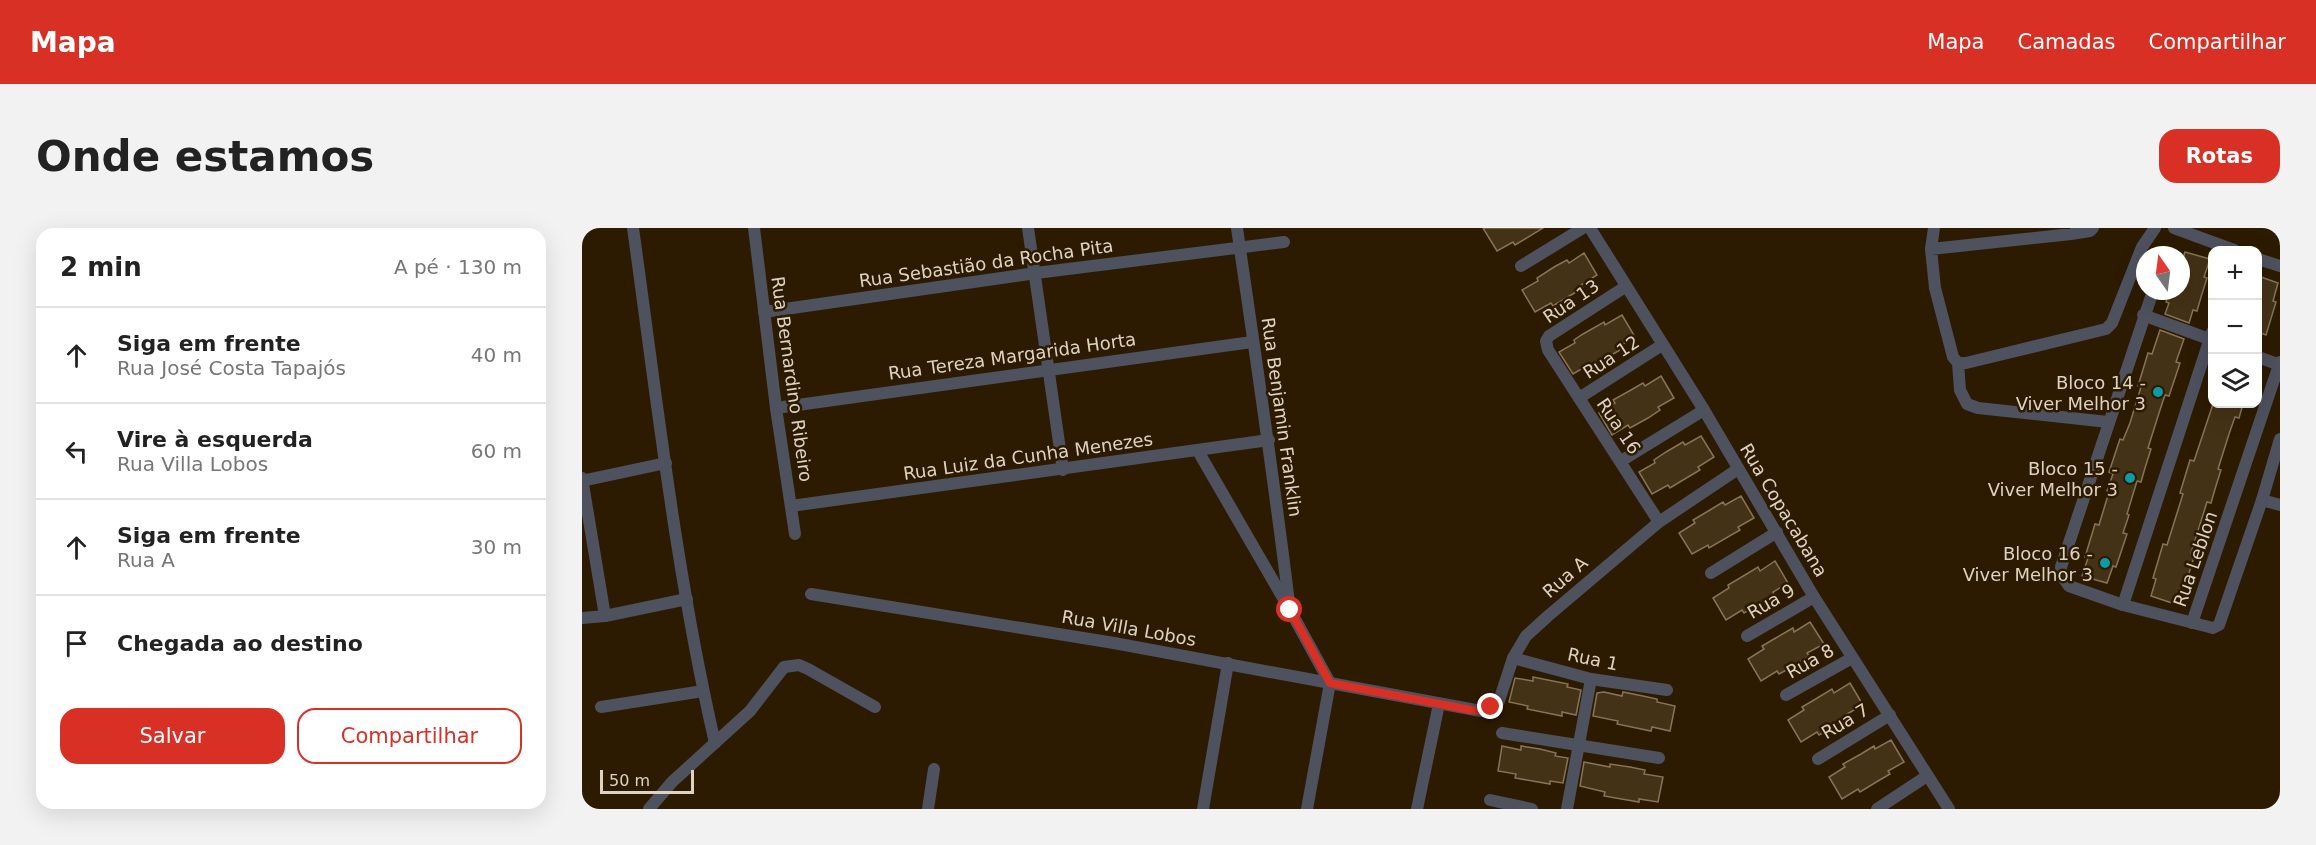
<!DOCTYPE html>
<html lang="pt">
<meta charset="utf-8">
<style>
:root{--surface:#fff;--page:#f2f2f2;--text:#222;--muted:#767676;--line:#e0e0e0;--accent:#d93025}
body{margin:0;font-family:"DejaVu Sans",sans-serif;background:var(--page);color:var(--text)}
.controls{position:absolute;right:18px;top:18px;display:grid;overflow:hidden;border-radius:12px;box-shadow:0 6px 24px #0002}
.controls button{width:54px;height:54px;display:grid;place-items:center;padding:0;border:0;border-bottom:2px solid var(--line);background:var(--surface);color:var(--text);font:30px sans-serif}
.compass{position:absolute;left:1554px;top:18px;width:54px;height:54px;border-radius:50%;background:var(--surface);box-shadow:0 6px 24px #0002;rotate:346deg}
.scale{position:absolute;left:18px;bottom:15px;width:94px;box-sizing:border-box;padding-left:6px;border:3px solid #ded3c3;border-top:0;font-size:16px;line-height:21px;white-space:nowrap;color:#ded3c3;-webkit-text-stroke:4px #2c1b00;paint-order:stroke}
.stop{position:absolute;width:18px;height:18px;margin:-14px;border:4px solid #d93025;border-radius:50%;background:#fff}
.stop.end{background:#d93025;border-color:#fff;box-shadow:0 2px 6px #0008}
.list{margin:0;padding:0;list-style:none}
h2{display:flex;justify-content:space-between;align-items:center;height:78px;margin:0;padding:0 24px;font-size:26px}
h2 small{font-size:20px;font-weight:400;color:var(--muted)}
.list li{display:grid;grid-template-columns:39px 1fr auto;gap:18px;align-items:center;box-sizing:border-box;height:96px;padding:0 24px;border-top:2px solid var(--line)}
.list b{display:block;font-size:22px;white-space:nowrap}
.list p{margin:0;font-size:20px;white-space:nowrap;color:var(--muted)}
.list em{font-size:20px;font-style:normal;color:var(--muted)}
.actions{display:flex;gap:12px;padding:18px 24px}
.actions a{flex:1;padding:14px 0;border:2px solid var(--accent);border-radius:18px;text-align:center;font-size:21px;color:var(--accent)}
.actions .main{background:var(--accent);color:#fff}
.icon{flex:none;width:33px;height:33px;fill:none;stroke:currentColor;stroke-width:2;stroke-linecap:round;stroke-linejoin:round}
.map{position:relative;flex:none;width:1698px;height:581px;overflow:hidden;border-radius:18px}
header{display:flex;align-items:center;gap:36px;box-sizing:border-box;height:84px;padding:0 30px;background:var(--accent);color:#fff}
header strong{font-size:28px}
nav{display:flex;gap:33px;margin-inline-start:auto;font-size:21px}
.intro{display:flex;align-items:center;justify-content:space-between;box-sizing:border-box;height:144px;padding:0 36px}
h1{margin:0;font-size:42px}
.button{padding:15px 27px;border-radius:18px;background:var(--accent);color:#fff;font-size:21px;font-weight:700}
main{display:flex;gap:36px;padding:0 36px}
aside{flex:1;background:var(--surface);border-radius:18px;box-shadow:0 6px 24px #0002}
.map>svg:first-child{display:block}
.building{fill:#443216;stroke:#877456;stroke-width:1.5}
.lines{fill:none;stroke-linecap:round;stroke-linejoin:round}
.street{stroke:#4e515e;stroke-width:12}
.route{stroke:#d93025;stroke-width:8}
.culture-dot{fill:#0f9aa8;stroke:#2c1b00;stroke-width:2}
.labels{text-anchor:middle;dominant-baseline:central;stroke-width:5;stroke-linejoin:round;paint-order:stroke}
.street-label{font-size:18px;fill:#ded3c3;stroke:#2c1b00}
.poi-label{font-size:18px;fill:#ded3c3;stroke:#2c1b00;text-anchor:end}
</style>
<header>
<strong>Mapa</strong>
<nav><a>Mapa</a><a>Camadas</a><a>Compartilhar</a></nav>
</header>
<div class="intro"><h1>Onde estamos</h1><a class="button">Rotas</a></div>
<main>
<aside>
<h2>2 min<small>A pé · 130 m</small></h2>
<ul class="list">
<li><svg class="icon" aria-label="ahead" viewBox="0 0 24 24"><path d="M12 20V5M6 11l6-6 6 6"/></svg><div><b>Siga em frente</b><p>Rua José Costa Tapajós</p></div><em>40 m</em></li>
<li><svg class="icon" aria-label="left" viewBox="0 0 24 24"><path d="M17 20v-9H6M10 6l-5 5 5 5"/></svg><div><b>Vire à esquerda</b><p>Rua Villa Lobos</p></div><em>60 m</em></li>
<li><svg class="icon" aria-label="ahead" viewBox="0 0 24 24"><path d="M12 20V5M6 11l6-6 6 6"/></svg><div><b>Siga em frente</b><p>Rua A</p></div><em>30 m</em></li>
<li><svg class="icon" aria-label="arrive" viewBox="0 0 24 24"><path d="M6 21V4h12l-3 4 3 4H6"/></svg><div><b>Chegada ao destino</b></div></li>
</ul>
<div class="actions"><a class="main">Salvar</a><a>Compartilhar</a></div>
</aside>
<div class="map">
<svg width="1698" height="581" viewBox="0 0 1698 581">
<rect width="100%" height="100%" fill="#2c1b00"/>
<!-- building -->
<g class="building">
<path d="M901,0H961L933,17L931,14L915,23Z"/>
<path d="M1603,24L1628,31L1622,49L1625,50L1619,69L1615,83L1611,82L1607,95L1583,86L1587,75L1584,74L1587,63H1599V37Z"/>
<path d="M1002,25L1015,47L999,57L1001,60L989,67L971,78L969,75L953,84L940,62L956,53L955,50L972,39L985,32L987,35Z"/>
<path d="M1676,48L1696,55L1691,73L1694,74L1684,107L1676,104Z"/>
<path d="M1040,87L1053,109L1036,119L1038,122L1021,132L1008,140L1006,137L991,146L977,124L993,115L992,112L1001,106L1022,94L1023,97Z"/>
<path d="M1578,102L1602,111L1594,134L1598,135L1587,168L1583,167L1577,185L1566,220L1569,221L1563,240L1559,254L1555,253L1545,286L1547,287L1541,305L1545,306L1534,339L1531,338L1525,355L1500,348L1506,330L1503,329L1513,296L1517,297L1527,264L1525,263L1531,246L1527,244L1538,211L1541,212L1548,195L1559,159L1556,158L1566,125L1570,126Z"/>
<path d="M1079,148L1092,170L1076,179L1078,182L1066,190L1048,200L1046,197L1030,207L1017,185L1033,175L1031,172L1049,162L1061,155L1063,158Z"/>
<path d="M1631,176H1661L1657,190L1653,189L1647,206L1636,241L1639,242L1633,261L1629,275L1625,274L1609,325L1613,326L1607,345L1602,359L1599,358L1593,376L1569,368L1574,351L1571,350L1581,316L1585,317L1601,266L1598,265L1608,232L1612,233Z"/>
<path d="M1119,208L1132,229L1116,239L1118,242L1101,252L1088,260L1086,257L1070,266L1057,244L1073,235L1072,232L1084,224L1101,214L1103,217Z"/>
<path d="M1159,268L1172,290L1156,299L1158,302L1127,320L1126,317L1110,326L1097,305L1113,295L1111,292L1128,282L1141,274L1143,277Z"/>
<path d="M1193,333L1206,355L1191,364L1192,367L1162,385L1160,382L1144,392L1131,370L1147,360L1146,357L1163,347L1176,339L1178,343Z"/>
<path d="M1228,394L1242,416L1225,425L1227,428L1210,439L1197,446L1195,443L1179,453L1166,431L1182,421L1180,418L1192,411L1211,400L1212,404Z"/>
<path d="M951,449L986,456L985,459L999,462L994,487L980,484V488L945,481L946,478L927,474L933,450L951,453Z"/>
<path d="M1268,455L1281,477L1265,486L1267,489L1250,500L1237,507L1235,504L1219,514L1206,492L1222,482L1220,479L1232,472L1250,461L1252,465Z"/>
<path d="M1022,464L1040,468L1041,464L1061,468L1075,471V474L1093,478L1088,503L1070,499L1069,503L1035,496L1036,493L1011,488L1015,465Z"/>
<path d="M1309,512L1322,534L1306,543L1308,546L1296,553L1278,564L1276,561L1260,571L1247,549L1263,539L1261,536L1279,526L1292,518L1293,521Z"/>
<path d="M920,518L939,522V518L958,521L974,525L973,528L986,530L981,555L968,553V556L933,550L934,546L916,543Z"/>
<path d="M1002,534L1028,539V536L1048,539L1063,542L1062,546L1081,549L1076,574L1057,571V574L1022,568L1023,564L998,558Z"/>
</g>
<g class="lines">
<!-- street -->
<g class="street">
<path d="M51,0C75,172 94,346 133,515"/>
<path d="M172,0L194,180L213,306"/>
<path d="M446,0L481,242"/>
<path d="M655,0C673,125 692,250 707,375"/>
<path d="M1008,0L1122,182L1232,369L1367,581"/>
<path d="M1511,0L1508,3L1489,6L1349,21L1353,60L1371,129L1376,135H1384L1524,101L1530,95L1560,19L1573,0"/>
<path d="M1592,0L1652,22"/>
<path d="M1349,21L1352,0"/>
<path d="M1676,31L1698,38"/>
<path d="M939,38L1001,0"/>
<path d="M1043,59L967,108L964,113L966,122L1077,294"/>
<path d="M1571,63L1479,339V347L1487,358L1541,377L1631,400L1637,397L1680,272L1698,211"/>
<path d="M182,84L454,45L702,14"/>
<path d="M1561,87L1630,112"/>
<path d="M1676,129L1698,137"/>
<path d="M1376,135L1378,162L1385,176L1396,180L1526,194"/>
<path d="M997,170L1080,117"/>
<path d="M194,180L670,114"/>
<path d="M616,223L708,382L748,455L725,581"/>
<path d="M1039,233L1122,182"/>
<path d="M0,250L23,388"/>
<path d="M0,253L84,235"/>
<path d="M1680,272L1698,277"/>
<path d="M209,278L687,212"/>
<path d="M1129,345L1195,304"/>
<path d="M229,366L532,415L899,483L909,479L917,473L931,430L944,408L966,388L1077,294L1156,241"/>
<path d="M1541,377L1630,104"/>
<path d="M0,390L23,388L105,371"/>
<path d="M1610,395L1698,134"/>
<path d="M1165,408L1232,369"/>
<path d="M931,430L1009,451L1085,462"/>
<path d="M1204,467L1270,430"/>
<path d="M19,479L121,463"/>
<path d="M920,505L1077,530"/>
<path d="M1236,531L1308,487"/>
<path d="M908,572L950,581"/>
<path d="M67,581L90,554L168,483L202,439L217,437L226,441L293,479"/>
<path d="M346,581L352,541"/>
<path d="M621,581L646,435"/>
<path d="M835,581L857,476"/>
<path d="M985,581L1009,451"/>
<path d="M1295,581L1345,548"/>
</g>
</g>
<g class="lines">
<!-- route -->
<path class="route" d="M708,382L748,455L889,482L899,483L909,479"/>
</g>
<!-- markers -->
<g class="culture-dot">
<circle cx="1576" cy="164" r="6"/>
<circle cx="1548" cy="250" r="6"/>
<circle cx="1523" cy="335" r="6"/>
</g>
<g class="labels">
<!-- street labels -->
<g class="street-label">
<text transform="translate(404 35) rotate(-8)">Rua Sebastião da Rocha Pita</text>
<text transform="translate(989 73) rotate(-34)">Rua 13</text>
<text transform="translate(430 128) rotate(-8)">Rua Tereza Margarida Horta</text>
<text transform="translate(1029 129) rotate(-33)">Rua 12</text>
<text transform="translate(210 151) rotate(82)">Rua Bernardino Ribeiro</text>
<text transform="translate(700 189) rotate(82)">Rua Benjamin Franklin</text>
<text transform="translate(1037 198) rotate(56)">Rua 16</text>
<text transform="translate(446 228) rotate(-8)">Rua Luiz da Cunha Menezes</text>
<text transform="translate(1202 282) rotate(59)">Rua Copacabana</text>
<text transform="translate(1613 331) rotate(-71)">Rua Leblon</text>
<text transform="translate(983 349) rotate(-41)">Rua A</text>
<text transform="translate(1189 373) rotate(-30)">Rua 9</text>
<text transform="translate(547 400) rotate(10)">Rua Villa Lobos</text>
<text transform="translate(1011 431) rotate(12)">Rua 1</text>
<text transform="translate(1228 433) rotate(-29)">Rua 8</text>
<text transform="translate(1263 493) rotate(-31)">Rua 7</text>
</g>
<!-- poi labels -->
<g class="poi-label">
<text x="1564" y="154">Bloco 14 -<tspan x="1564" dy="21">Viver Melhor 3</tspan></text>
<text x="1536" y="240">Bloco 15 -<tspan x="1536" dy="21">Viver Melhor 3</tspan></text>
<text x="1511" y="325">Bloco 16 -<tspan x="1511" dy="21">Viver Melhor 3</tspan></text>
</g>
</g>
</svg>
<div class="controls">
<button>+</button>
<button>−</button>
<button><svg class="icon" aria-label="layers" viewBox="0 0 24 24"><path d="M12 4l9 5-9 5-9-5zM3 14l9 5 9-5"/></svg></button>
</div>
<svg class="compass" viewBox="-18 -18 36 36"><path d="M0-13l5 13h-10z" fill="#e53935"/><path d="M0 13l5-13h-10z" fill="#767676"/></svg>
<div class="scale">50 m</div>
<div class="stop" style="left:708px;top:382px"></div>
<div class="stop end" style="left:909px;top:479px"></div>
</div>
</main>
